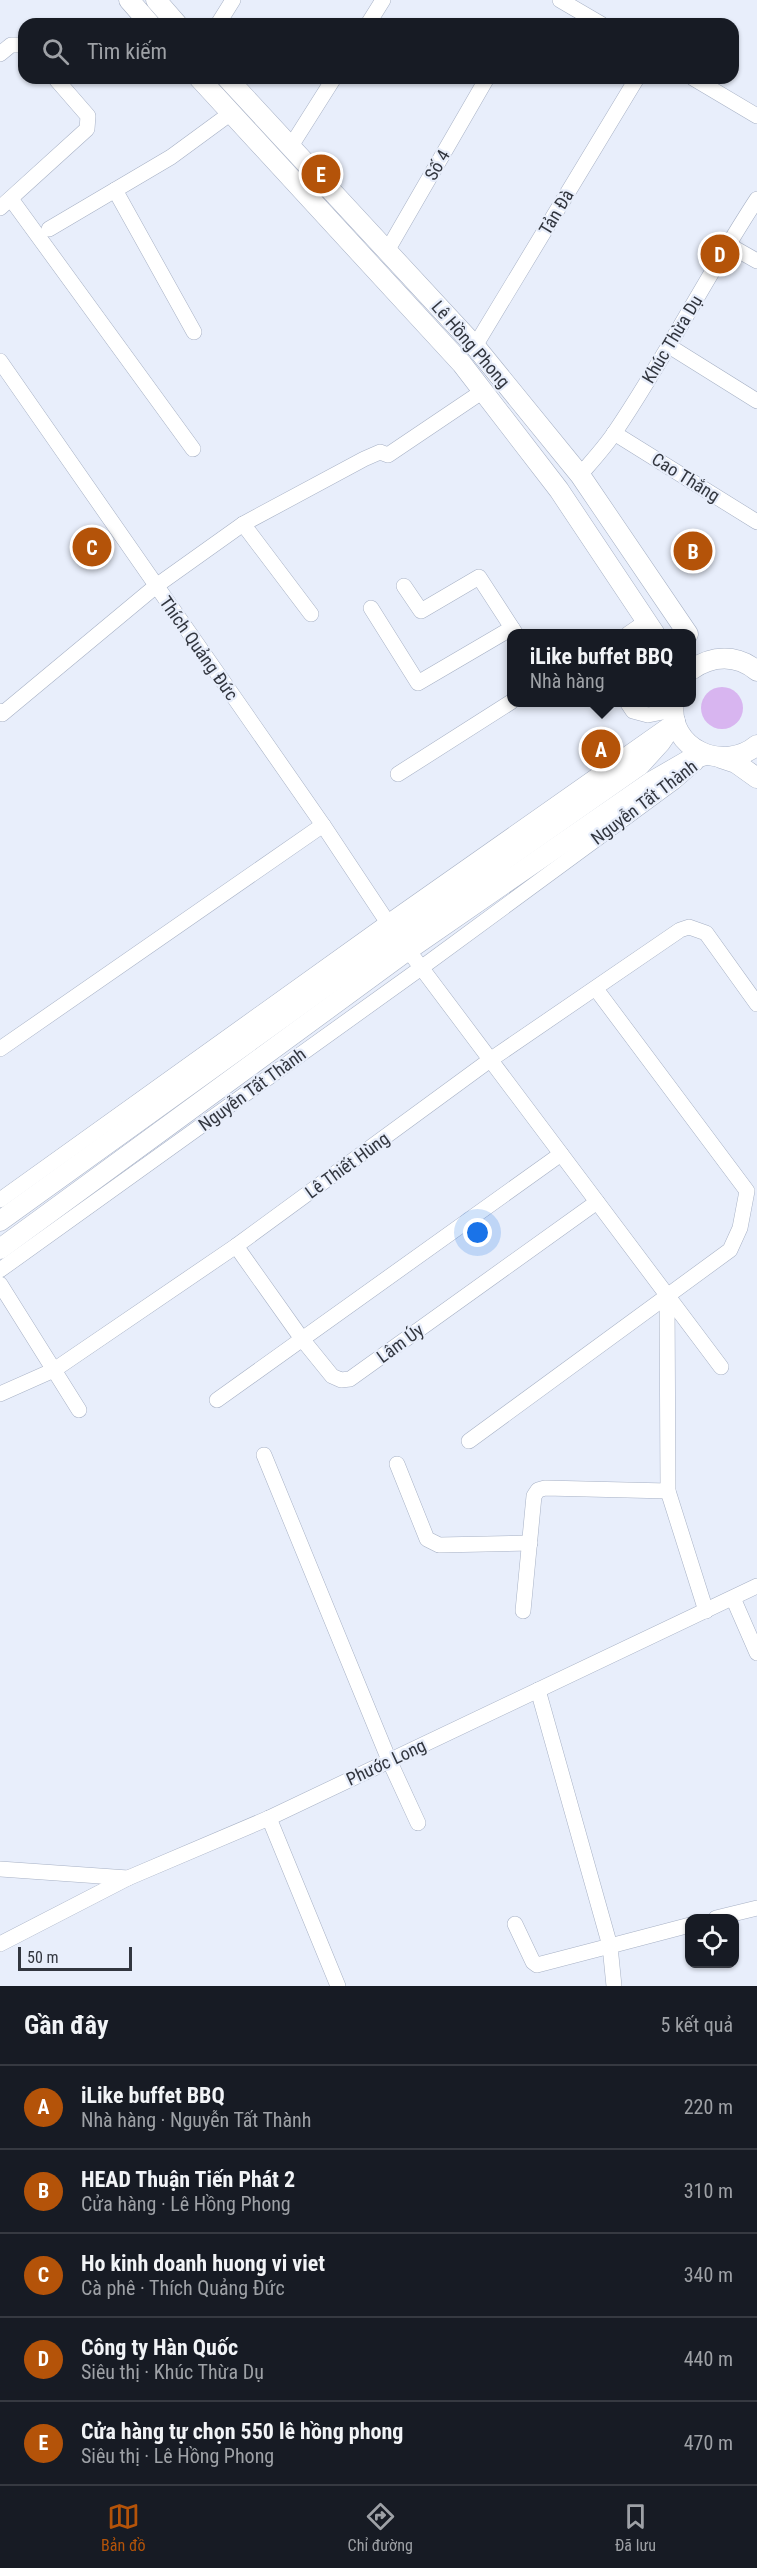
<!DOCTYPE html>
<html lang="vi">
<meta charset="utf-8">
<style>
:root{--surface:#171b24;--page:#242831;--text:#f1f3f6;--muted:#9ea1a6;--line:#363941;--accent:#b45309}
body{margin:0;font-family:"Roboto Condensed",sans-serif;background:var(--page);color:var(--text)}
.controls{position:absolute;right:18px;bottom:18px;display:grid;overflow:hidden;border-radius:12px;box-shadow:0 2px 4px #0004}
.controls button{width:54px;height:54px;display:grid;place-items:center;padding:0;border:0;border-bottom:2px solid var(--line);background:var(--surface);color:var(--text);font:30px sans-serif}
.scale{position:absolute;left:18px;bottom:15px;width:114px;box-sizing:border-box;padding-left:6px;border:3px solid #32363f;border-top:0;font-size:16px;line-height:21px;white-space:nowrap;color:#32363f;-webkit-text-stroke:4px #e8eefb;paint-order:stroke}
.you{position:absolute;left:478px;top:1233px;width:21px;height:21px;margin:-15px;border:4px solid #fff;border-radius:50%;background:#1a73e8;box-shadow:0 0 0 9px #1a73e833}
.badge{display:grid;place-items:center;width:39px;height:39px;border-radius:50%;background:var(--accent);color:#fff;font-size:20px;font-weight:700}
.pin{position:absolute;translate:-50% -50%;border:3px solid #fff;box-shadow:0 2px 6px #0006}
.popup{position:absolute;left:507px;top:629px;width:189px;height:78px;box-sizing:border-box;display:grid;place-content:center;border-radius:12px;background:var(--surface);filter:drop-shadow(0 2px 4px #0005);font-size:20px;white-space:nowrap;color:var(--muted)}
.popup b{font-size:22px;color:var(--text)}
.popup::after{content:'';position:absolute;left:50%;top:100%;margin-left:-12px;border:12px solid transparent;border-top-color:var(--surface)}
.list{margin:0;padding:0;list-style:none}
h2{display:flex;justify-content:space-between;align-items:center;height:78px;margin:0;padding:0 24px;font-size:26px}
h2 small{font-size:20px;font-weight:400;color:var(--muted)}
.list li{display:grid;grid-template-columns:39px 1fr auto;gap:18px;align-items:center;box-sizing:border-box;height:84px;padding:0 24px;border-top:2px solid var(--line)}
.list b{display:block;font-size:22px;white-space:nowrap}
.list p{margin:0;font-size:20px;white-space:nowrap;color:var(--muted)}
.list em{font-size:20px;font-style:normal;color:var(--muted)}
.icon{flex:none;width:33px;height:33px;fill:none;stroke:currentColor;stroke-width:2;stroke-linecap:round;stroke-linejoin:round}
.map{position:relative;flex:none;width:757px;height:1986px;overflow:hidden}
.search{position:absolute;background:var(--surface);box-shadow:0 2px 4px #0004;left:18px;right:18px;top:18px;height:66px;display:flex;align-items:center;gap:15px;box-sizing:border-box;padding:0 21px;border-radius:18px;color:var(--muted);font-size:22px}
.sheet{height:498px;background:var(--surface)}
nav{display:flex;justify-content:space-around;align-items:center;box-sizing:border-box;height:84px;border-top:2px solid var(--line);background:var(--surface);font-size:16px;color:var(--muted)}
nav a{display:grid;justify-items:center;gap:3px}
nav .on{color:var(--accent)}
.map>svg:first-child{display:block}
.green{fill:#d8b5f0}
.lines{fill:none;stroke-linecap:round;stroke-linejoin:round}
.minor-casing{stroke:#a7b1c5;stroke-width:16}
.major-casing{stroke:#a7b1c5;stroke-width:21}
.minor{stroke:#fff;stroke-width:15}
.major{stroke:#fff;stroke-width:20}
.labels{text-anchor:middle;dominant-baseline:central;stroke-width:4.5;stroke-linejoin:round;paint-order:stroke}
.street-label{font-size:18px;fill:#32363f;stroke:#e8eefb}
</style>
<div class="map">
<svg width="757" height="1986" viewBox="0 0 757 1986">
<rect width="100%" height="100%" fill="#e8eefb"/>
<!-- green -->
<circle class="green" cx="722" cy="708" r="21"/>
<g class="lines">
<defs>
<g id="minor">
<path d="M560,0L601,24"/>
<path d="M218,24L233,0"/>
<path d="M368,24L383,0"/>
<path d="M0,54L11,45H24"/>
<path d="M693,78L757,116"/>
<path d="M291,146L334,78"/>
<path d="M115,190L194,332"/>
<path d="M11,199L193,449"/>
<path d="M0,208L87,129L88,116L55,78"/>
<path d="M49,229L171,157L231,113"/>
<path d="M727,244L757,261"/>
<path d="M387,251L487,78"/>
<path d="M475,346L637,78"/>
<path d="M669,346L757,401"/>
<path d="M0,361L323,825L392,929"/>
<path d="M614,433L757,522"/>
<path d="M580,475C592,461 605,447 615,432C666,357 707,275 757,199"/>
<path d="M243,524L311,614"/>
<path d="M404,586L421,611L479,577L516,634"/>
<path d="M371,608L418,683L512,628"/>
<path d="M628,634L647,621"/>
<path d="M627,702L633,711L648,715L673,710"/>
<path d="M0,711L2,714L156,586L243,524L364,459L380,452L388,455L483,391"/>
<path d="M398,774L511,702"/>
<path d="M408,950L721,1367"/>
<path d="M0,1049L323,825"/>
<path d="M0,1200L388,922L667,726"/>
<path d="M236,1246L302,1339L332,1376L341,1380L350,1379L597,1202"/>
<path d="M0,1270L421,968L674,782L696,763"/>
<path d="M0,1284L79,1410"/>
<path d="M667,1295L668,1491L706,1611"/>
<path d="M0,1394L54,1370L236,1246L490,1060L680,930L689,927L706,933L757,1004"/>
<path d="M217,1400L561,1154"/>
<path d="M469,1441L730,1250L740,1228L747,1191L596,989"/>
<path d="M264,1455L389,1760L418,1823"/>
<path d="M397,1464L427,1539L439,1545L530,1543"/>
<path d="M733,1598L757,1653"/>
<path d="M523,1611L534,1496L538,1490L545,1488L668,1491"/>
<path d="M269,1818L338,1986"/>
<path d="M0,1869L128,1878L269,1818L757,1586"/>
<path d="M716,1918L757,1908"/>
<path d="M515,1924L533,1962L537,1965L610,1946L538,1690"/>
<path d="M0,1944L128,1878"/>
<path d="M614,1986L610,1946L690,1925"/>
</g>
<g id="major">
<path d="M129,0L150,24"/>
<path d="M156,0L177,24"/>
<path d="M199,78L462,364L559,490L655,634"/>
<path d="M227,78L475,346L580,475L688,634"/>
<path d="M691,670C712,655 737,654 757,671"/>
<path d="M674,702C667,749 724,773 757,745"/>
<path d="M721,758L736,763L757,778"/>
<path d="M0,1221L397,935L640,765L660,743L675,721"/>
<path d="M0,1249L408,950L651,782L689,760L706,755"/>
</g>
</defs>
<!-- minor casing -->
<use href="#minor" class="minor-casing"/>
<!-- major casing -->
<use href="#major" class="major-casing"/>
<!-- minor -->
<use href="#minor" class="minor"/>
<!-- major -->
<use href="#major" class="major"/>
</g>
<g class="labels">
<!-- street labels -->
<g class="street-label">
<text transform="translate(437 165) rotate(-60)">Số 4</text>
<text transform="translate(556 212) rotate(-59)">Tản Đà</text>
<text transform="translate(672 339) rotate(-59)">Khúc Thừa Dụ</text>
<text transform="translate(471 344) rotate(49)">Lê Hồng Phong</text>
<text transform="translate(686 477) rotate(32)">Cao Thắng</text>
<text transform="translate(199 648) rotate(55)">Thích Quảng Đức</text>
<text transform="translate(644 802) rotate(-37)">Nguyễn Tất Thành</text>
<text transform="translate(252 1089) rotate(-36)">Nguyễn Tất Thành</text>
<text transform="translate(347 1165) rotate(-36)">Lê Thiết Hùng</text>
<text transform="translate(400 1343) rotate(-36)">Lâm Úy</text>
<text transform="translate(386 1762) rotate(-25)">Phước Long</text>
</g>
</g>
</svg>
<div class="controls">
<button><svg class="icon" aria-label="locate" viewBox="0 0 24 24"><circle cx="12" cy="12" r="6"/><path d="M12 2v4M12 18v4M2 12h4M18 12h4"/></svg></button>
</div>
<div class="scale">50 m</div>
<div class="you"></div>
<div class="pin badge" style="left:601px;top:749px">A</div>
<div class="popup"><b>iLike buffet BBQ</b>Nhà hàng</div>
<div class="pin badge" style="left:693px;top:551px">B</div>
<div class="pin badge" style="left:92px;top:547px">C</div>
<div class="pin badge" style="left:720px;top:254px">D</div>
<div class="pin badge" style="left:321px;top:174px">E</div>
<div class="search"><svg class="icon" aria-label="search" viewBox="0 0 24 24"><circle cx="10" cy="10" r="6"/><path d="M15 15l6 6"/></svg>Tìm kiếm</div>
</div>
<section class="sheet">
<h2>Gần đây<small>5 kết quả</small></h2>
<ul class="list">
<li><span class="badge">A</span><div><b>iLike buffet BBQ</b><p>Nhà hàng · Nguyễn Tất Thành</p></div><em>220 m</em></li>
<li><span class="badge">B</span><div><b>HEAD Thuận Tiến Phát 2</b><p>Cửa hàng · Lê Hồng Phong</p></div><em>310 m</em></li>
<li><span class="badge">C</span><div><b>Ho kinh doanh huong vi viet</b><p>Cà phê · Thích Quảng Đức</p></div><em>340 m</em></li>
<li><span class="badge">D</span><div><b>Công ty Hàn Quốc</b><p>Siêu thị · Khúc Thừa Dụ</p></div><em>440 m</em></li>
<li><span class="badge">E</span><div><b>Cửa hàng tự chọn 550 lê hồng phong</b><p>Siêu thị · Lê Hồng Phong</p></div><em>470 m</em></li>
</ul>
</section>
<nav>
<a class="on"><svg class="icon" aria-label="map" viewBox="0 0 24 24"><path d="M3 6l6-2 6 2 6-2v14l-6 2-6-2-6 2zM9 4v14M15 6v14"/></svg>Bản đồ</a>
<a><svg class="icon" aria-label="directions" viewBox="0 0 24 24"><path d="M12 3l9 9-9 9-9-9zM9 14v-3h6M13 9l2 2-2 2"/></svg>Chỉ đường</a>
<a><svg class="icon" aria-label="saved" viewBox="0 0 24 24"><path d="M7 4h10v16l-5-4-5 4z"/></svg>Đã lưu</a>
</nav>
